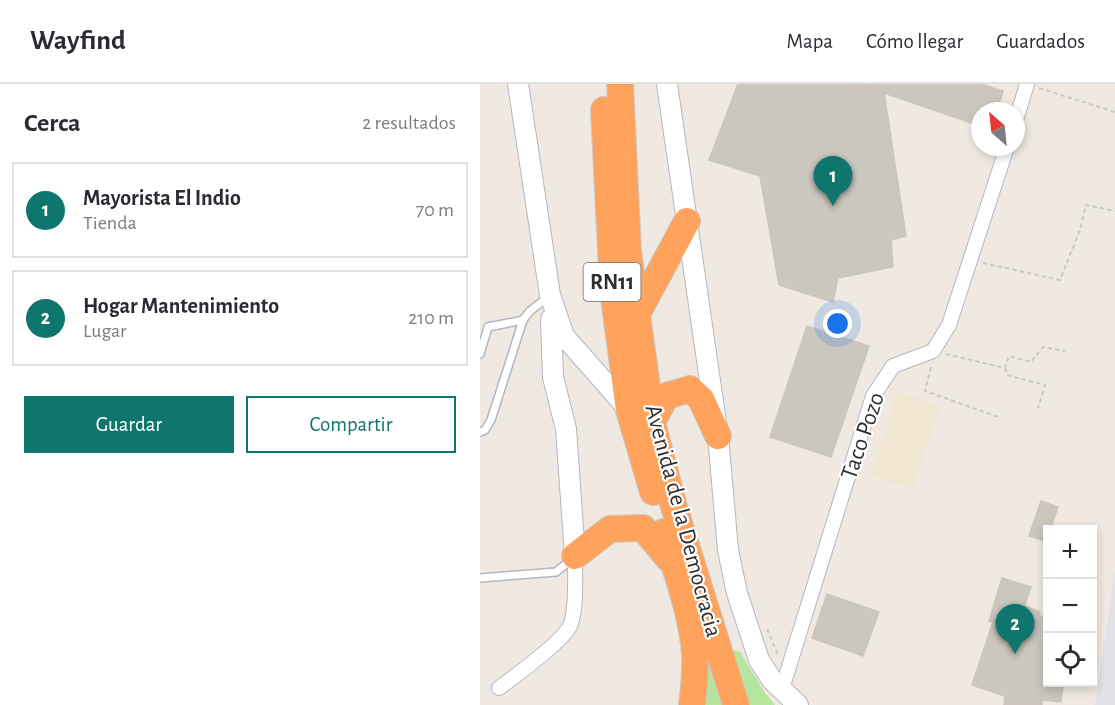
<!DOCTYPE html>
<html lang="es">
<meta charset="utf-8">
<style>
:root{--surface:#fff;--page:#f7f7f7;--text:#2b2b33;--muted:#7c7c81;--line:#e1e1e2;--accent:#0f766e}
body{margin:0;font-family:"Alegreya Sans",sans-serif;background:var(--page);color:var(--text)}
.controls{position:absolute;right:18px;bottom:18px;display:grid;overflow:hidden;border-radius:0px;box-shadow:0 3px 9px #0003}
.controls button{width:54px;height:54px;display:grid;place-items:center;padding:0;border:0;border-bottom:2px solid var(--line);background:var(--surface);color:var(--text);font:30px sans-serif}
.compass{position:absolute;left:491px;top:18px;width:54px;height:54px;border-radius:50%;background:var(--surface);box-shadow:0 3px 9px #0003;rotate:333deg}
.you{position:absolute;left:358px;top:240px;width:21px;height:21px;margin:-15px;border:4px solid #fff;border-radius:50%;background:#1a73e8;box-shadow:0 0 0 9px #1a73e833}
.badge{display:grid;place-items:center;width:39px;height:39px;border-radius:50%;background:var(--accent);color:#fff;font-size:20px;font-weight:700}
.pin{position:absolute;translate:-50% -50px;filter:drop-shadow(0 2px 3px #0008)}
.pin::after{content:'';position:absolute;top:32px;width:21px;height:18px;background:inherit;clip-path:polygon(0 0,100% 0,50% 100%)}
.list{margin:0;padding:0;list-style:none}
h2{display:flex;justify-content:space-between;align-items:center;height:78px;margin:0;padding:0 24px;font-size:26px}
h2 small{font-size:20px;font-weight:400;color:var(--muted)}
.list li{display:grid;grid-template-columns:39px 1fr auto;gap:18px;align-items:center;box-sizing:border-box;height:96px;margin:0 12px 12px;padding:0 12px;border:2px solid var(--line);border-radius:0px}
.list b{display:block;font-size:22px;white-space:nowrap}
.list p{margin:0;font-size:20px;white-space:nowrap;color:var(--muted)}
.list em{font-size:20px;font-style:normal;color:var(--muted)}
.actions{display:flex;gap:12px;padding:18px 24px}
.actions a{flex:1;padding:14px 0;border:2px solid var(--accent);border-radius:0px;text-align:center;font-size:21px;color:var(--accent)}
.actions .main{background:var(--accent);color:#fff}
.icon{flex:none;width:33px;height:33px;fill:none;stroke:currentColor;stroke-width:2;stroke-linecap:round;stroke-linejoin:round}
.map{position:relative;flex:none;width:635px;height:621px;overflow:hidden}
header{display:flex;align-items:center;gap:36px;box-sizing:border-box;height:84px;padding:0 30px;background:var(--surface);border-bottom:2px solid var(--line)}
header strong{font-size:28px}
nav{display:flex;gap:33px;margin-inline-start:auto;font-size:21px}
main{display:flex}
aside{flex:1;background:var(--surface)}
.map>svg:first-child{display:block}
.industrial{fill:#e3e1e8}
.education{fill:#f0e6d1}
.green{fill:#b6e59e}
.building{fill:#cbc7bf;stroke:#cbc5ba;stroke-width:1.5}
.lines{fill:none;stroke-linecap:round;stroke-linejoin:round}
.lane-casing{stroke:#b4b7c1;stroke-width:10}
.street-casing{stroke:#b4b7c1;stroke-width:16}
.secondary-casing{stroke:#b4b7c1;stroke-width:22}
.highway-casing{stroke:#c9c9c9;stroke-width:28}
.path{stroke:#c9c9c9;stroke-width:2;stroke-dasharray:4.5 3;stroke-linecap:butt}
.lane{stroke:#fff;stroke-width:7}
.street{stroke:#fff;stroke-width:14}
.secondary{stroke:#fff;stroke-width:20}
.highway{stroke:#ffa35c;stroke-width:26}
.labels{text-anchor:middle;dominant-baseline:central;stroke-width:4.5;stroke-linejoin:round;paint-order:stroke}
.shield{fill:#fff;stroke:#6d6d6d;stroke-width:1.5}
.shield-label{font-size:22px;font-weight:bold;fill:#2e2e2e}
.street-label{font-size:24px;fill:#2e2e2e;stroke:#fff}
</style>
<header>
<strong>Wayfind</strong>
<nav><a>Mapa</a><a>Cómo llegar</a><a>Guardados</a></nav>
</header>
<main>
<aside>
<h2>Cerca<small>2 resultados</small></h2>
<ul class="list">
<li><span class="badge">1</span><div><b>Mayorista El Indio</b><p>Tienda</p></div><em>70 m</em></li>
<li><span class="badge">2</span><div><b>Hogar Mantenimiento</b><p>Lugar</p></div><em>210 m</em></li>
</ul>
<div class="actions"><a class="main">Guardar</a><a>Compartir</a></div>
</aside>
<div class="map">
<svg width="635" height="621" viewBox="0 0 635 621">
<rect width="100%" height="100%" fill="#efe9e1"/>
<!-- industrial -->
<path class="industrial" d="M635,488V621H615Z"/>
<!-- education -->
<path class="education" d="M418,308L460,322L433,405L391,392Z"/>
<!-- green -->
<g class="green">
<path d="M218,562L234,574L249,621H216Z"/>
<path d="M253,566L260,568L285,609L295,621H268L252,579Z"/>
</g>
<!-- building -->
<g class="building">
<path d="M258,0H378L404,8L426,152L411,156L413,183L358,194L353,218L299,201L280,92L229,76Z"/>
<path d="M378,0H501L523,7L517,27H500V42Z"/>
<path d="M327,242L389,262L351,373L290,353Z"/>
<path d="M561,417L578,423L570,446H568L566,457L549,452Z"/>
<path d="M522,494L551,503L536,546L509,537Z"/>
<path d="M347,510L399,528L383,572L332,554Z"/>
<path d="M545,522L560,528L559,532L568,533L567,599L583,602L581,618L562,616V621H524L525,612L492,601L513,538L536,546Z"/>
</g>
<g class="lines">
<defs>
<g id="lane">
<path d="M0,270L8,243L43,236"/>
<path d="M0,348L5,346L11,336L43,236L50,227L68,213"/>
<path d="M0,494L76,488L92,475"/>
</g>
<g id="street">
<path d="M536,36L547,0"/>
<path d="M19,604C34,593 82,558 90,542C97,526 95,491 95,472"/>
<path d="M302,605L393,312L413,282L453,267L469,241L527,63"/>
</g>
<g id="secondary">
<path d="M38,0L70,211L84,252L149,326"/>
<path d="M187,0L238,352L248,466L257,509L279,576L292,596L318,621"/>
<path d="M71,235L73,293L86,345L95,472"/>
</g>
<g id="highway">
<path d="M140,0L148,167L172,338L194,423L256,621"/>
<path d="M124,26L133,207L149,326L173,408"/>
<path d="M156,232L207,137"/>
<path d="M172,338L186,312L210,305L221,315L238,352"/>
<path d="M184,448C196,488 212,529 215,570C216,587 214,604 212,621"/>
<path d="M95,472L130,445L163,444L189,475"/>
</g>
</defs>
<!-- lane casing -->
<use href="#lane" class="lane-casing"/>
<!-- street casing -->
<use href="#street" class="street-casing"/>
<!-- secondary casing -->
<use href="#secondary" class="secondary-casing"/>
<!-- highway casing -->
<use href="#highway" class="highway-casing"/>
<!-- path -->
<g class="path">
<path d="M559,4L635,28"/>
<path d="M503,179L580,196L600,146L606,121L635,127"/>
<path d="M466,270L525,284L529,272L551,278L563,263L585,267"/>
<path d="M451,283L445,307L521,334"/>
<path d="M525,284L527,291L565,301L558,324"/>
<path d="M287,545L299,573"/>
</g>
<!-- lane -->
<use href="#lane" class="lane"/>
<!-- street -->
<use href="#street" class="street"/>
<!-- secondary -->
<use href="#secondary" class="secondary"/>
<!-- highway -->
<use href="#highway" class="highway"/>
</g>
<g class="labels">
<!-- shield labels -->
<rect class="shield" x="103.5" y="179" width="57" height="38" rx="4.5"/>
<g class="shield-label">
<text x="132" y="198">RN11</text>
</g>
<!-- street labels -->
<g class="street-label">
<text transform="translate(383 352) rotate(-71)">Taco Pozo</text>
<text transform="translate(203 437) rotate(75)">Avenida de la Democracia</text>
</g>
</g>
</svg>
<div class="controls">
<button>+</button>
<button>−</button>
<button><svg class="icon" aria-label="locate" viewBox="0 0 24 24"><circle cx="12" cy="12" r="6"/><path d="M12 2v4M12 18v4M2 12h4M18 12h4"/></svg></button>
</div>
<svg class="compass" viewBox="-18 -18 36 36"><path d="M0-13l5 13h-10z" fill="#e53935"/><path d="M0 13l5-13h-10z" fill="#7c7c81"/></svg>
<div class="you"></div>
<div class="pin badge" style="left:353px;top:122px">1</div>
<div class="pin badge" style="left:535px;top:570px">2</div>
</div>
</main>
